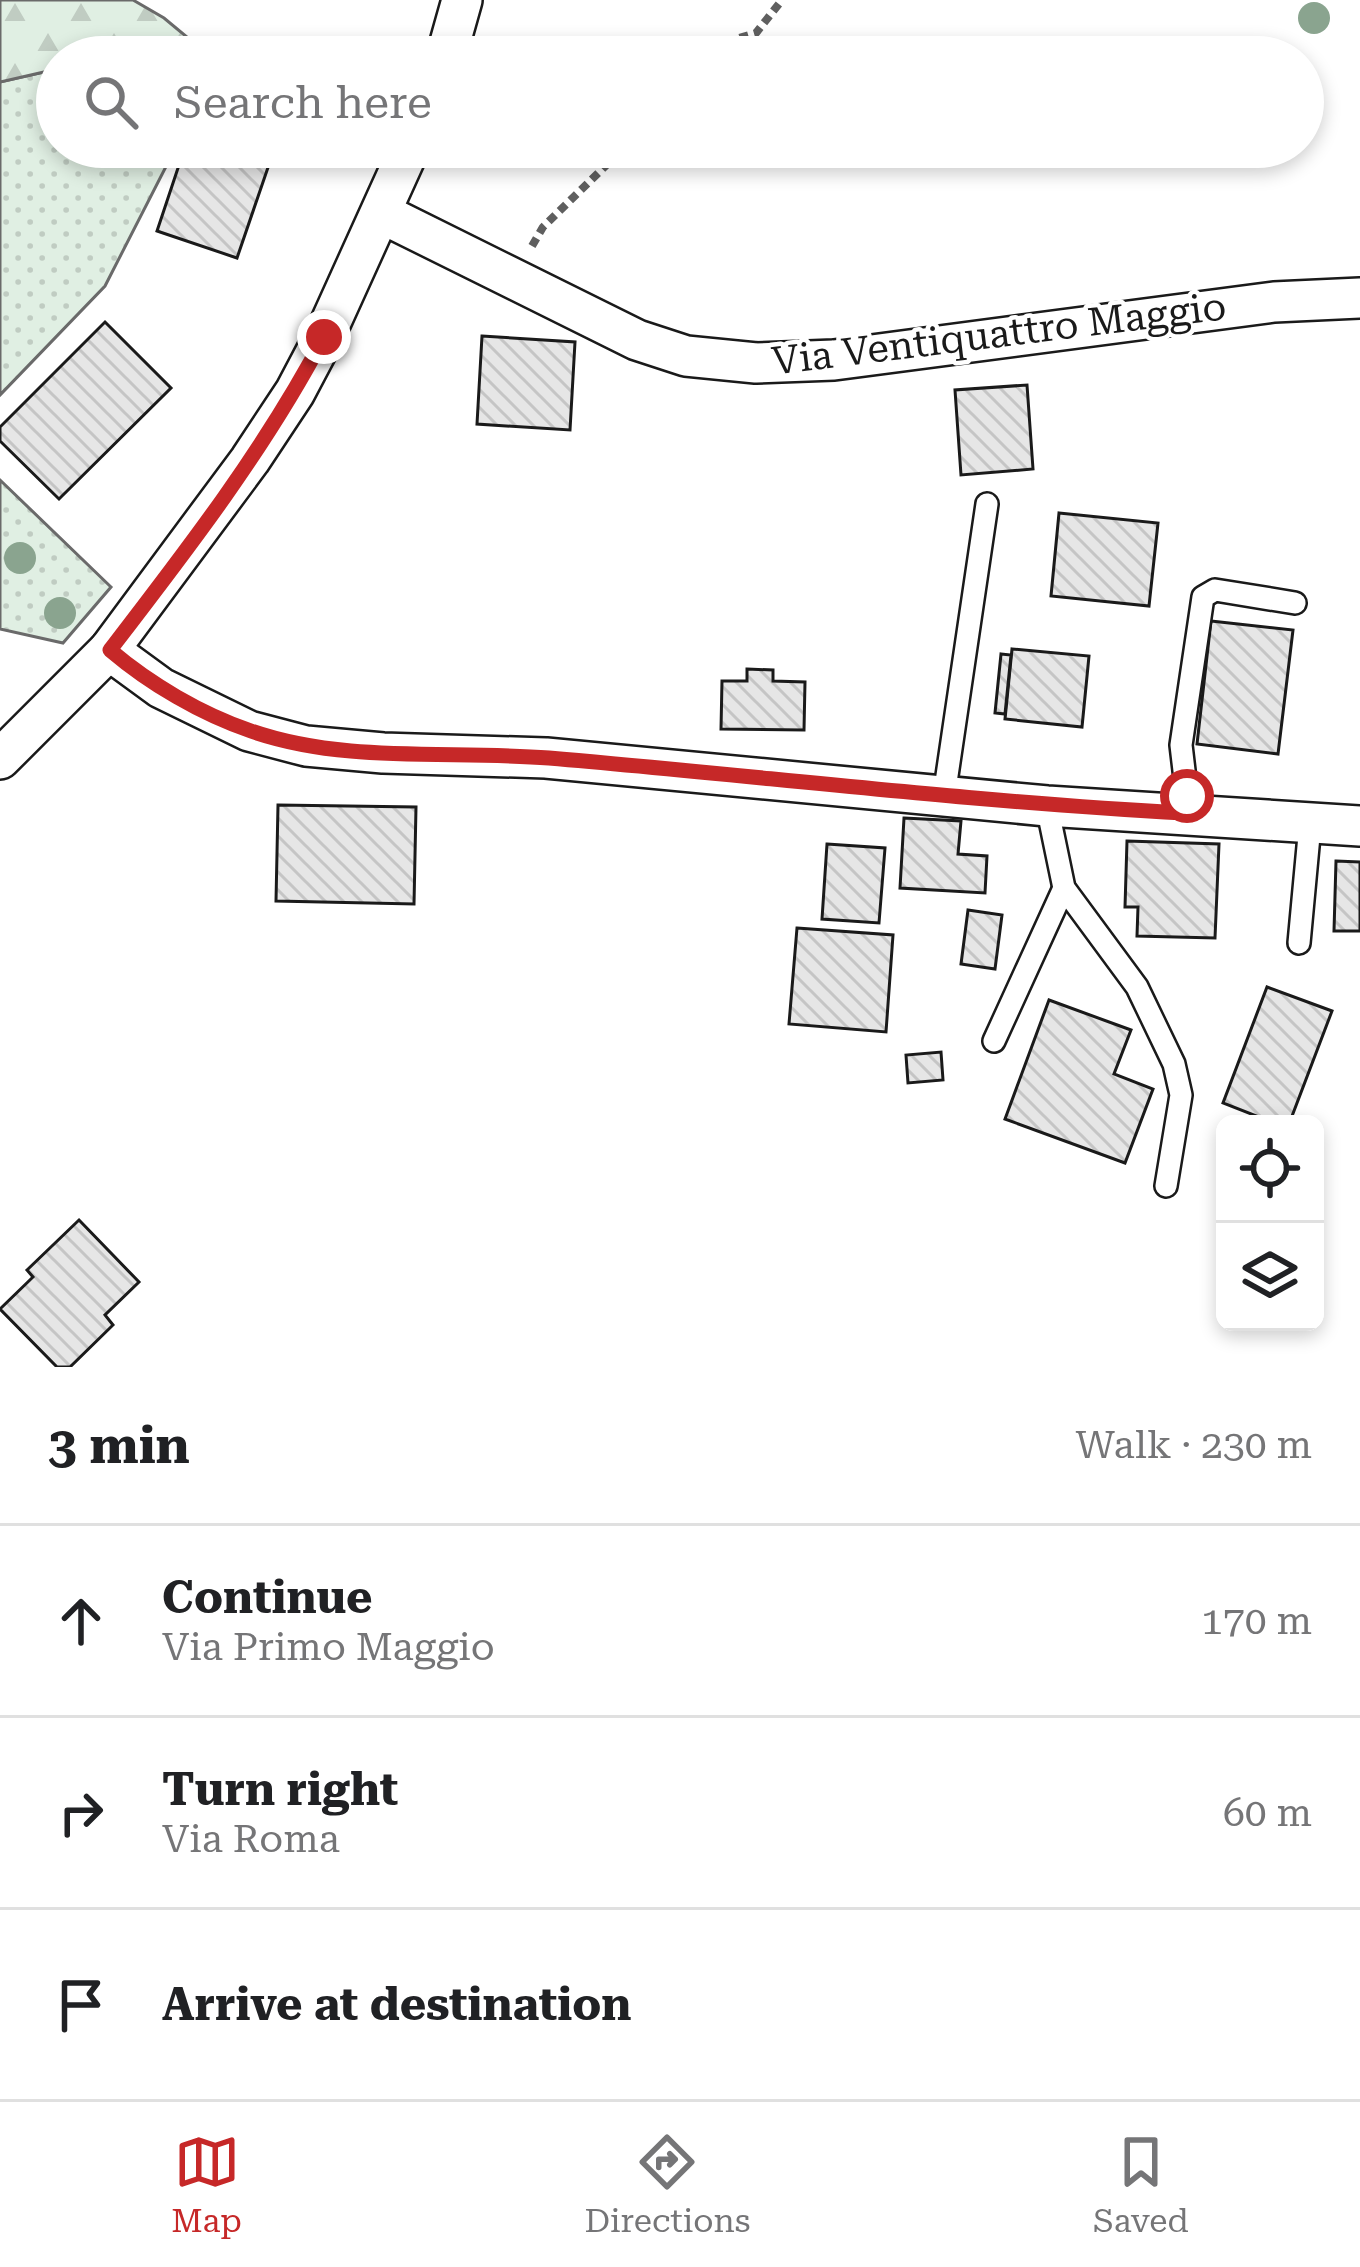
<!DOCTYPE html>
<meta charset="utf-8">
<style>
:root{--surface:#fff;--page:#f6f6f6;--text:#202124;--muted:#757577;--line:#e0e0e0;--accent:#c62828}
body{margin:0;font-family:"Roboto Serif",serif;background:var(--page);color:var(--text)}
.controls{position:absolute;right:36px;bottom:36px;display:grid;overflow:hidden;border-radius:18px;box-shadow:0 6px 18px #0003}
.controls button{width:108px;height:108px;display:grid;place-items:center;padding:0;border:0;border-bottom:3px solid var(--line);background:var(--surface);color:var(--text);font:60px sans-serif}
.stop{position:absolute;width:36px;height:36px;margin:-27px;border:9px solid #c62828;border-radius:50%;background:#fff}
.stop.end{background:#c62828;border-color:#fff;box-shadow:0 3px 12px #0008}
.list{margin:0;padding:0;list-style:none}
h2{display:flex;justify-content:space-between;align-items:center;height:156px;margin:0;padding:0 48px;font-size:51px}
h2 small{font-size:39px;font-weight:400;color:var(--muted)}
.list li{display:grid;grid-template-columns:78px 1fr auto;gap:36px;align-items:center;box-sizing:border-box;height:192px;padding:0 48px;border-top:3px solid var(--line)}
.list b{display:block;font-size:45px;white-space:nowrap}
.list p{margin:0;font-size:39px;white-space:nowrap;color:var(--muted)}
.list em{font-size:39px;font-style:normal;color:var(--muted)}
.icon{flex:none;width:66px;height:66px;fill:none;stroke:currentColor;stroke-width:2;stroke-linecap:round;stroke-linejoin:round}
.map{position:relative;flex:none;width:1360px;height:1367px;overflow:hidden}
.search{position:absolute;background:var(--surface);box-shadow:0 6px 18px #0003;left:36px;right:36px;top:36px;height:132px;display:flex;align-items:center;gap:30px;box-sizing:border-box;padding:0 42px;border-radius:66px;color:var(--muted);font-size:45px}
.sheet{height:732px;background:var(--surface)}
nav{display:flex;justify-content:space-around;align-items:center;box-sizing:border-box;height:168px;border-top:3px solid var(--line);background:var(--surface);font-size:33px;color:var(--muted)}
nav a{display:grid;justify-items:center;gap:6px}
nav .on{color:var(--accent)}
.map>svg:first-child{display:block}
.green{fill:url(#green-dots);stroke:#6a6a6a;stroke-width:3}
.forest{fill:url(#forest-firs);stroke:#6a6a6a;stroke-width:3}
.building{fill:url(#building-back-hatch);stroke:#1a1a1a;stroke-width:3}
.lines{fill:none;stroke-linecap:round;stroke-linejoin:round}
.lane-casing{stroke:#1a1a1a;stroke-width:26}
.street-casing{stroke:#1a1a1a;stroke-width:44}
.path{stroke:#5f5f5f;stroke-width:8;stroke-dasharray:9 6;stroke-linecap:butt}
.lane{stroke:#fff;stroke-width:21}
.street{stroke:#fff;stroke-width:39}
.tree{fill:#8aa48f}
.route{stroke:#c62828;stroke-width:15}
.labels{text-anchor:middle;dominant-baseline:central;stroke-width:9;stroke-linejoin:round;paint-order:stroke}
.street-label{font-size:39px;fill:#1a1a1a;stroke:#fff}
</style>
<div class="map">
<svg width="1360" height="1367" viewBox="0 0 1360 1367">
<defs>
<pattern id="green-dots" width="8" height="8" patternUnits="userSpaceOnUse" patternTransform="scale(3)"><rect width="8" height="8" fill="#e0efe3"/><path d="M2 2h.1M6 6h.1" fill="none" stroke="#c0ccc2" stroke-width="1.8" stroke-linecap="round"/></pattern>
<pattern id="forest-firs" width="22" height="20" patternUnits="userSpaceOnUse" patternTransform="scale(3)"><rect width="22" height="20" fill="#e0efe3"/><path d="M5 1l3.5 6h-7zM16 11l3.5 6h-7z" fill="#c0ccc2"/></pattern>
<pattern id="building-back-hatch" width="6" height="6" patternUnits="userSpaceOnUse" patternTransform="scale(3)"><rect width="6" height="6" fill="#e6e6e6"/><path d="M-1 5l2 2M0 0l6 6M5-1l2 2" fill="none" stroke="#c5c5c5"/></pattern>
</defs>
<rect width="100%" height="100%" fill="#fff"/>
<!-- green -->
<g class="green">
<path d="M57,69V147H176L105,286L0,395V82Z"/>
<path d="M0,480L111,587L63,643L0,629Z"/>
</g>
<!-- forest -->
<path class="forest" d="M0,0H133L164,18L211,57H131L101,46L83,57H57V69L0,82Z"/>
<!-- building -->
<g class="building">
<path d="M185,147H275L237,258L157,231Z"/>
<path d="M105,322L171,388L59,499L0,441V427Z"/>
<path d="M482,336L575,342L570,430L477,424Z"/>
<path d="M1027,385L1033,469L961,475L955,390Z"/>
<path d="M1059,513L1158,523L1149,606L1051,596Z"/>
<path d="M1211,621L1293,630L1278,754L1197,744Z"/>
<path d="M1012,649L1089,656L1082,727L1005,719Z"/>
<path d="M1001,654L1011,655L1005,714L995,713Z"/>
<path d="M747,669L773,670V681L805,682L804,730L721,729L722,681H747Z"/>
<path d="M278,805L416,807L414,904L276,901Z"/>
<path d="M904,818L961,821L958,854L987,856L985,893L900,888Z"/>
<path d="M1127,841L1219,844L1215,938L1137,936L1138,907H1125Z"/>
<path d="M827,844L885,848L879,923L822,919Z"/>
<path d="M1336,861L1360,862V931H1334Z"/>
<path d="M968,910L1002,915L995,969L961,964Z"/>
<path d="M797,928L893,935L886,1032L789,1024Z"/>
<path d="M1267,987L1332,1011L1289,1124H1277L1223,1103Z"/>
<path d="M1049,1000L1131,1030L1114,1074L1153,1089L1125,1163L1005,1119Z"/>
<path d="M941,1052L943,1080L908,1083L906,1055Z"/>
<path d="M79,1220L139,1282L105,1315L113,1325L70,1367H57L0,1309L33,1277L27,1270Z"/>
</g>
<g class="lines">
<defs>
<g id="lane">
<path d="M944,796L987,504"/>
<path d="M1047,806L1064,888L1137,987L1174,1064L1181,1095L1166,1186"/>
<path d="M1184,813L1187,796L1181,745L1203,597L1215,590L1295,603"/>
<path d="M1299,943L1310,825"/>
<path d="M994,1041L1064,888"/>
</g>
<g id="street">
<path d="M446,57L462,0"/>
<path d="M383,214L637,340L686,356L756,363L834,360L1274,302L1360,298"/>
<path d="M109,650L161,688L249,731L306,746L383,753L546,758L1047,806L1360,826"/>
<path d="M0,759L109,650L250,460L295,392L324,337L410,147"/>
</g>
</defs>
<!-- lane casing -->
<use href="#lane" class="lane-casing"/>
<!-- street casing -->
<use href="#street" class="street-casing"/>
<!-- path -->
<g class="path">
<path d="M717,57L736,39L756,33L782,0"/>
<path d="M532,246L543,227L625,147"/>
</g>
<!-- lane -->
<use href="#lane" class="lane"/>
<!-- street -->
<use href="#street" class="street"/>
</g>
<!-- trees -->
<g class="tree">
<circle cx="1314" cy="18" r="16"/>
<circle cx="20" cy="558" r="16"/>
<circle cx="60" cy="613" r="16"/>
</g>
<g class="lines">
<!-- route -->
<path class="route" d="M324,337C265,449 187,550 110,650C150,684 201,714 251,731C346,764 451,750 549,758C761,776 972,802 1184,813L1187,796"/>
</g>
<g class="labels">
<!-- street labels -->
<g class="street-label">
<text transform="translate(999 334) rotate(-7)">Via Ventiquattro Maggio</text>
</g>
</g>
</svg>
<div class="controls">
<button><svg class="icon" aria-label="locate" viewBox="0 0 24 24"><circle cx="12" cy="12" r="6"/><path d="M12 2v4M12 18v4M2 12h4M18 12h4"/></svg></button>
<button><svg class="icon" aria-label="layers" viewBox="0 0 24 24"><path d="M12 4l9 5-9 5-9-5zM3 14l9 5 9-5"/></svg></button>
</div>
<div class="stop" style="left:1187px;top:796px"></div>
<div class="stop end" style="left:324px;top:337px"></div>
<div class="search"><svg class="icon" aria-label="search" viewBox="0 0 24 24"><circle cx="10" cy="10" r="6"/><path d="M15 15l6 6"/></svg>Search here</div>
</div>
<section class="sheet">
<h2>3 min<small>Walk · 230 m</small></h2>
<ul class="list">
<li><svg class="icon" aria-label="ahead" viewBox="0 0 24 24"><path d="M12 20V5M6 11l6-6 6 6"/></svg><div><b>Continue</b><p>Via Primo Maggio</p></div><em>170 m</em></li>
<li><svg class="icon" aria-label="right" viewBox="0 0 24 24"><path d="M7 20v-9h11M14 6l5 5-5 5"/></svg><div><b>Turn right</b><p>Via Roma</p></div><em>60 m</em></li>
<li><svg class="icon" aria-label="arrive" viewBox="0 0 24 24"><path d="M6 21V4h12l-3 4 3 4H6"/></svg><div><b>Arrive at destination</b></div></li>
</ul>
</section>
<nav>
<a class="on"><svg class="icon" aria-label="map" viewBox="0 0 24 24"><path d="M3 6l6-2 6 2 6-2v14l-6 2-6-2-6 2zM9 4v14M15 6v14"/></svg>Map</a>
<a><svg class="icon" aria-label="directions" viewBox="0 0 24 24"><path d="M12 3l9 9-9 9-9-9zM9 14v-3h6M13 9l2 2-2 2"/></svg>Directions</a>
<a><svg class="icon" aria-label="saved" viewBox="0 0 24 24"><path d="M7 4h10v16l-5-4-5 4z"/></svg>Saved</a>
</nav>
